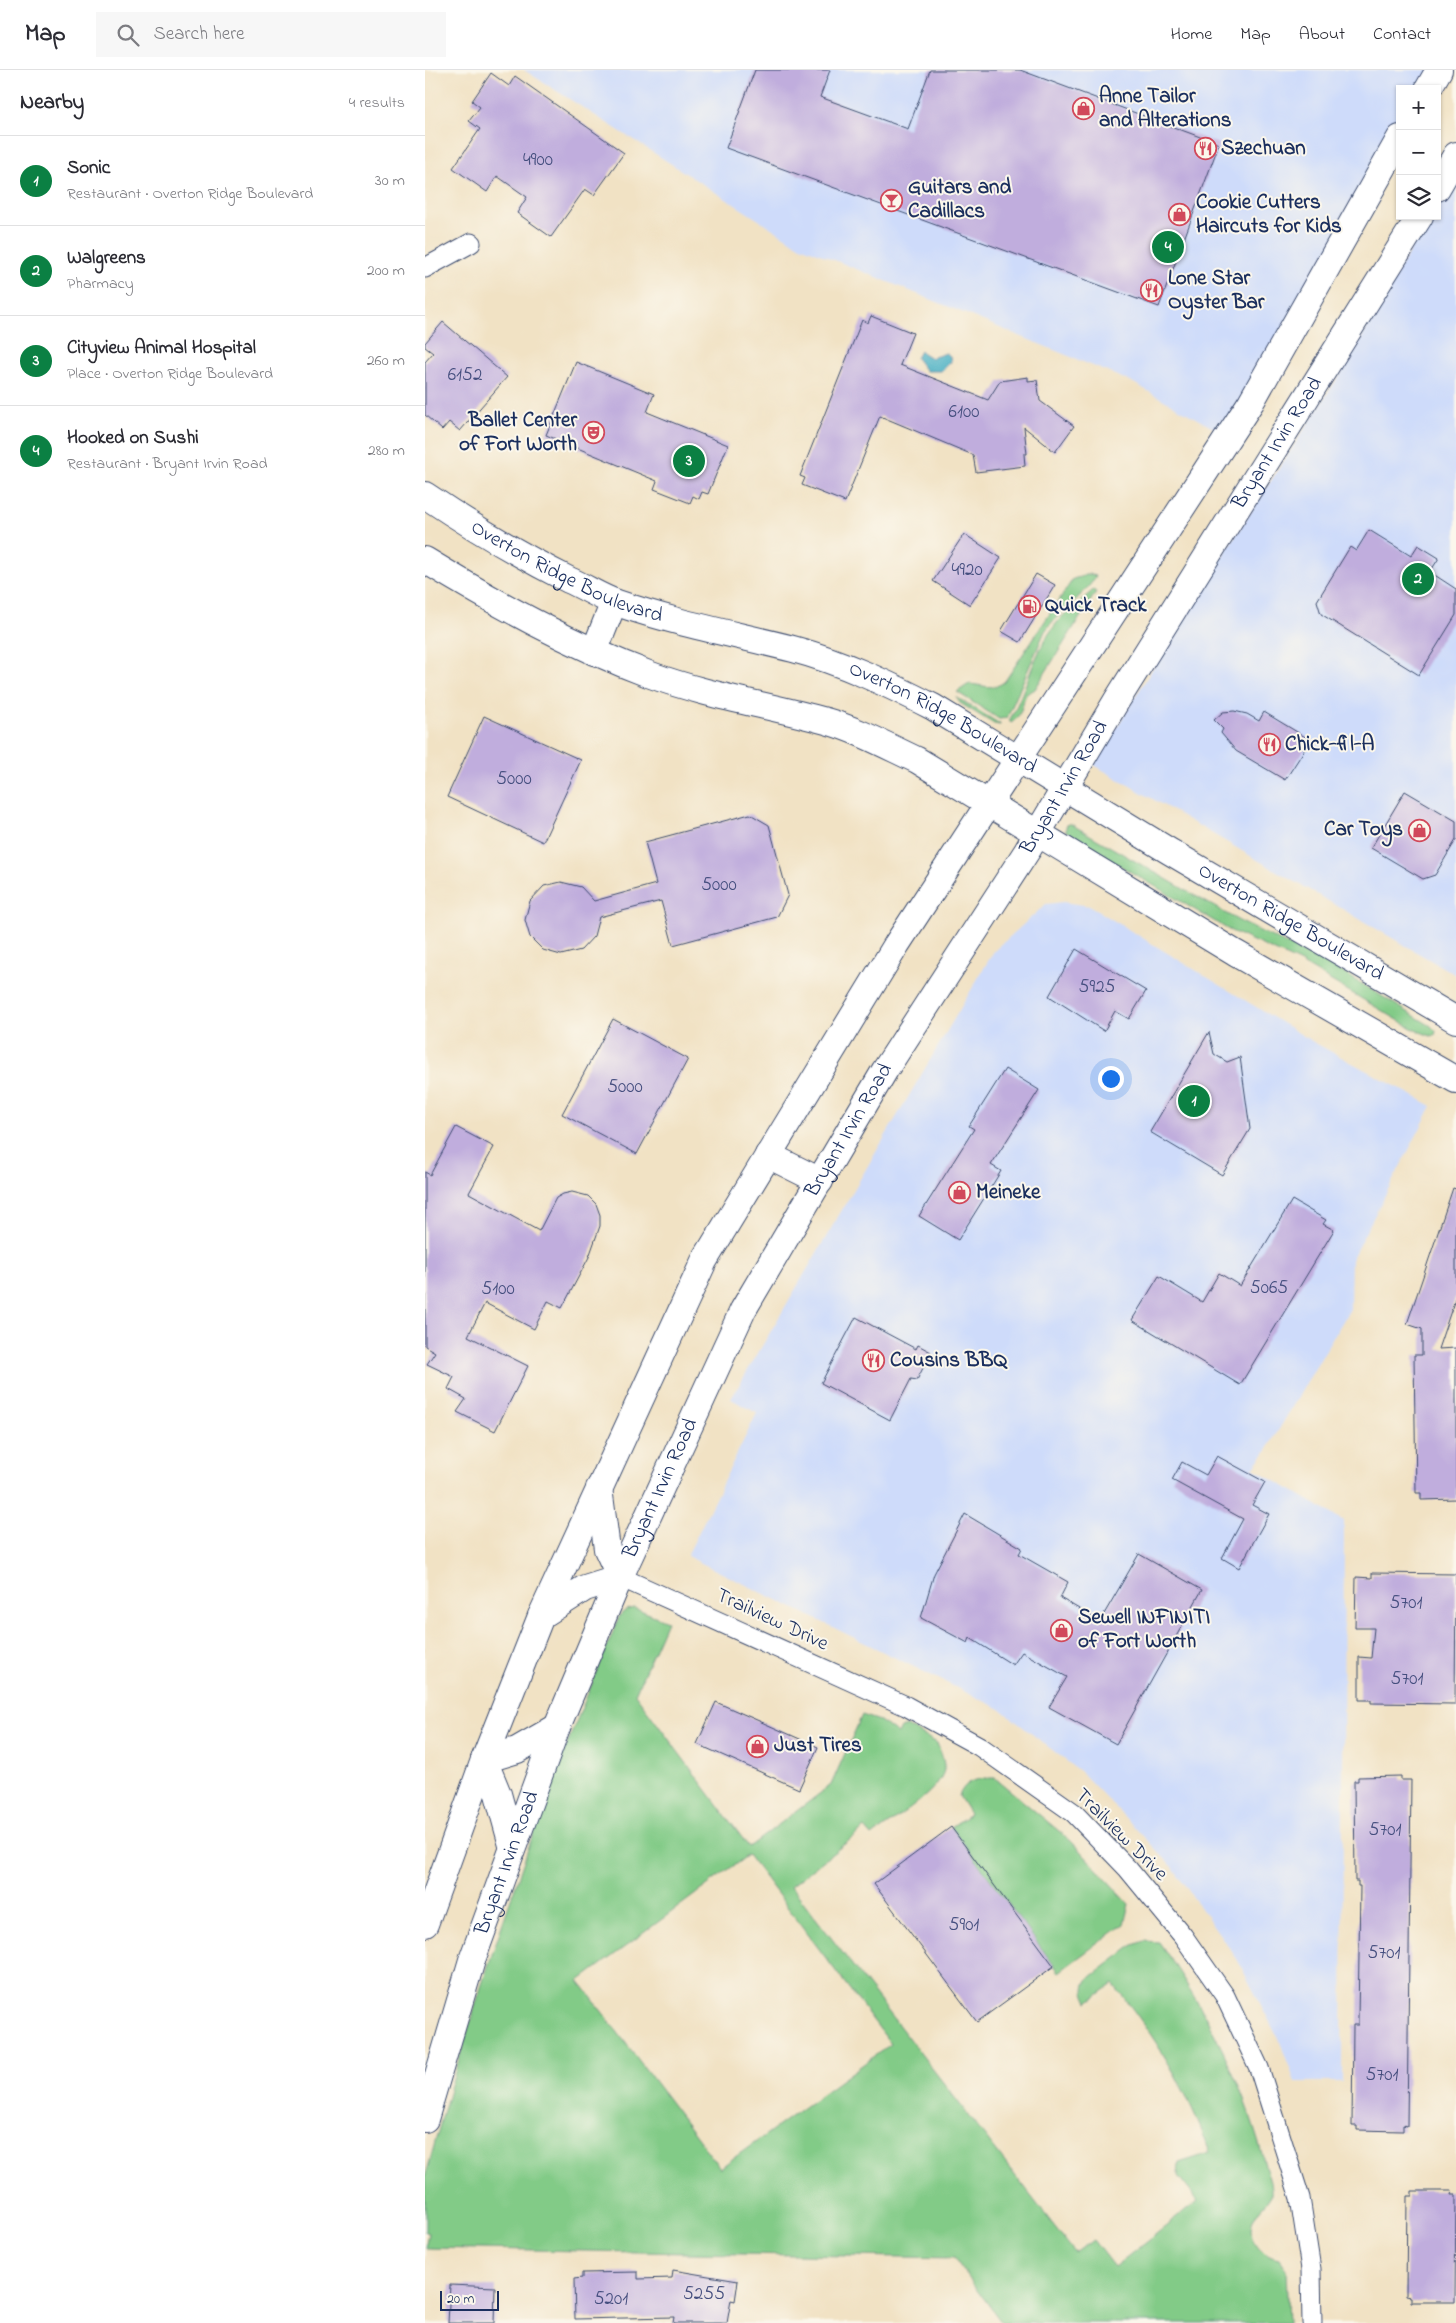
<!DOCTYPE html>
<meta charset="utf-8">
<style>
:root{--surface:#fff;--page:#f7f7f7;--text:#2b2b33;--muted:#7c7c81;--line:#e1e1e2;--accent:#0b8043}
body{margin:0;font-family:"Indie Flower",sans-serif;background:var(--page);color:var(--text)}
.controls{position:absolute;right:15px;top:15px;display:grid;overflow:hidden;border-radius:0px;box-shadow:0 1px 4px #0004}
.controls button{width:45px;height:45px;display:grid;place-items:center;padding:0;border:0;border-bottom:1px solid var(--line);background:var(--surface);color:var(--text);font:25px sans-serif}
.scale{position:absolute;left:15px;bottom:12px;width:59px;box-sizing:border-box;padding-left:5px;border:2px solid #1b2f5e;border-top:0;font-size:14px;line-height:18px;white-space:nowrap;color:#1b2f5e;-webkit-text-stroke:4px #fbf7ec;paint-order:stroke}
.you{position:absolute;left:685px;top:1008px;width:18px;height:18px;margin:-12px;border:4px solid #fff;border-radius:50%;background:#1a73e8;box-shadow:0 0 0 8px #1a73e833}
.badge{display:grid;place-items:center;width:32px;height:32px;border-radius:50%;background:var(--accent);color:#fff;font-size:16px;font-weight:700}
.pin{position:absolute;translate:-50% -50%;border:2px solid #fff;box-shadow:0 1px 5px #0006}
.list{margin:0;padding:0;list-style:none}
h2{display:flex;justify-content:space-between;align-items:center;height:65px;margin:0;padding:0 20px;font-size:21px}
h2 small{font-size:16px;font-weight:400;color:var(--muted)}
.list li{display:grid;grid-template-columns:32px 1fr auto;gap:15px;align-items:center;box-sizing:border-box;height:90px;padding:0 20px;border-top:1px solid var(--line)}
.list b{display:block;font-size:19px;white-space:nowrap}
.list p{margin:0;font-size:16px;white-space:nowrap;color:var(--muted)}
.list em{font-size:16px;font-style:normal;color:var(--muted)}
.icon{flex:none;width:28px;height:28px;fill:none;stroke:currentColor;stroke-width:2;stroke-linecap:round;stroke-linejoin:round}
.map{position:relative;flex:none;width:1031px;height:2253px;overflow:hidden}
header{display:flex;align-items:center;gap:30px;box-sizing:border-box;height:70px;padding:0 25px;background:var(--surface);border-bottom:1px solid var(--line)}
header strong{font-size:24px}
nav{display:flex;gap:28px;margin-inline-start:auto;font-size:18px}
.search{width:350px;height:45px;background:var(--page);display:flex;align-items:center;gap:12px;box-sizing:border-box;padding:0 18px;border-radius:0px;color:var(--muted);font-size:19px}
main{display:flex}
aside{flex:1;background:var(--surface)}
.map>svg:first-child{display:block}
.built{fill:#cedbfa}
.green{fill:#82cb87;stroke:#4e7d72;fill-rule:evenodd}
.water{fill:#42adc2;stroke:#2e6e90}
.building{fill:#c0addd}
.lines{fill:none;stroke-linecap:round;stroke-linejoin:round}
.street-casing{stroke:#3b4a6d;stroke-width:21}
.secondary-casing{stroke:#3b4a6d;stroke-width:28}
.street{stroke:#fff;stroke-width:19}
.secondary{stroke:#fff;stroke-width:26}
.labels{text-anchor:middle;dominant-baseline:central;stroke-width:4;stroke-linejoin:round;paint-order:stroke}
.number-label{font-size:19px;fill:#444e7e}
.poi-label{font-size:21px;font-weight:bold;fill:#1b2f5e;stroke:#fbf7ec;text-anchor:start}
.street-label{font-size:21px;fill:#1b2f5e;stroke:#fbf7ec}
</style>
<header>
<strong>Map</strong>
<div class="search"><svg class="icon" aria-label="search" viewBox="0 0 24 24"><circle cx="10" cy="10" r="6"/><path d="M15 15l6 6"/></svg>Search here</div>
<nav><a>Home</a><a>Map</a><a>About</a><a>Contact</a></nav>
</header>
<main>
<aside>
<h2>Nearby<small>4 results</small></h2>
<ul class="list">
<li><span class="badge">1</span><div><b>Sonic</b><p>Restaurant · Overton Ridge Boulevard</p></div><em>30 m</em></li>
<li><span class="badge">2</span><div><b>Walgreens</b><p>Pharmacy</p></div><em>200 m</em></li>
<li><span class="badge">3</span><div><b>Cityview Animal Hospital</b><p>Place · Overton Ridge Boulevard</p></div><em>260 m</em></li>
<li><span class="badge">4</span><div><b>Hooked on Sushi</b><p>Restaurant · Bryant Irvin Road</p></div><em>280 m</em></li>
</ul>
</aside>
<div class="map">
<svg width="1031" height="2253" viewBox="0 0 1031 2253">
<rect width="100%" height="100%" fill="#fbf7ec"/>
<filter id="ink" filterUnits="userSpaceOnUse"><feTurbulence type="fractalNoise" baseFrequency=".02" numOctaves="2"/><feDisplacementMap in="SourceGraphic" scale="10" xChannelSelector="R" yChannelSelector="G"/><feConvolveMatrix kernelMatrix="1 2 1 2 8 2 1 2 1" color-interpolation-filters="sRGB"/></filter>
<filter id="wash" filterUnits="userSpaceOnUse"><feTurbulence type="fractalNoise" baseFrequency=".0096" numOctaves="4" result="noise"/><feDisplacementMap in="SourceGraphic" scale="20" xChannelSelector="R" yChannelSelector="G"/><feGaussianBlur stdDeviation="1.12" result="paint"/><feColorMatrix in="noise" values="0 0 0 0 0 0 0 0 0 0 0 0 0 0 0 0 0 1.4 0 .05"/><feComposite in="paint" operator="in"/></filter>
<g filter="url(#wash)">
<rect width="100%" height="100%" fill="#f1e2c4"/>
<!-- built -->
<g class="built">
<path d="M99,0H1013L1003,19H975V68L804,367L707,312L373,175Z"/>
<path d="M1031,97V905L669,695L779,514L923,292L1004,146H1012V131Z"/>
<path d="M638,832L665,836L890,973L1007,1036L926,1190L925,1239L840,1383L828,1398L919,1451L917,2012H870L855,1972L812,1889L744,1793L658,1704L575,1639L262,1486L332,1343L306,1329L569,881L621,834Z"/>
</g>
<!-- green -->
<g class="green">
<path d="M665,504L671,506C658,528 635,540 620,561L582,648L574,649L532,622L544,614C558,615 569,621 580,611L648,509Z"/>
<path d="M668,520L671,522L610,619C608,621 605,621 603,623C596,628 600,644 586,653L584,651C602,620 608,582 631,554C641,540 656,532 668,520Z"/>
<path d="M531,627L575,654V655L569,654L535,633Z"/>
<path d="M644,753L814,851L909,897L1006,956L1011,961L1010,965L1006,966L990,960L874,892L804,860L650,769L641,761V756Z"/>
<path d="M210,1538L242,1551L210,1624L324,1777L406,1715L437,1645L455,1651L473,1664L476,1658L482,1656L512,1673C515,1681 520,1691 519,1700C514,1723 465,1752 447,1766L440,1758L366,1816L650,2183L668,2170L689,2197L773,2131L753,2106L754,2093L785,2083C763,2020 730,1965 688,1914L663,1932C659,1924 657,1919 662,1910L708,1875L719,1871L734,1872C780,1938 819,2014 839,2092C842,2102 847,2114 846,2125C842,2132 836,2138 831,2144C818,2165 833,2185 854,2189L861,2199L863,2253H577L529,2188L0,2178L3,2163L0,2162V2108L26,2015L57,1914L122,1723L195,1545L201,1540ZM323,1785L466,1974L295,2098L154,1911Z"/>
<path d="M570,1708L646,1771L704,1834L699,1854L634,1902L526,1757L545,1744L534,1726C540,1710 554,1708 570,1708Z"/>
</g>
<!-- water -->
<path class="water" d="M495,281L506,288L521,283L525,286L526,292L516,301H501L491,288Z"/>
<g id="blocks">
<!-- building -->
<g class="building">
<path d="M330,0H405L395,27L483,59L505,0H595L794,74L734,237L301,78Z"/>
<path d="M66,3L84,16L90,6L199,83L169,125L160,119L126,167L92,143L102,127L72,106L62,122L28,98L55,59L44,51L55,37L47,31Z"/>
<path d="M446,246L488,263L475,295L563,330L575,311L603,307V311L612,310L615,331L649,356L630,382L599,357L602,384H599L600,396L551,402L548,385L455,346L420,432L377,415L380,408L375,406L437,250L443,253Z"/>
<path d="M18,252L82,307L35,361L24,352L17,360L0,345V292L8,283L0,277V273Z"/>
<path d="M151,292L229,324L222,342L303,375L283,424L277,422L274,429L268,426L265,433L229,419L232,411L121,365Z"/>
<path d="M944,460L986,486L993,475L1014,488L1005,502L1031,519V545L994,605L896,544L892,531L925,477L931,481Z"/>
<path d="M539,464L576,488L545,535L508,511Z"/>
<path d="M611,504L630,515L595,572L576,561Z"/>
<path d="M809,641L822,644L834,651L839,642L882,668L879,674L882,676L860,710L811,681L796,663L798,659L789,650L798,642Z"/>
<path d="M59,646L156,690L118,772L22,727Z"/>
<path d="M980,721L1031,751V770L1010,805L998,809L946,778Z"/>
<path d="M325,744L344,755L363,825L352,847L248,875L236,831L174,847L169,866L156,880L136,885L118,880L105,867L100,850L105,831L119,816L136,812L156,817L169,831L231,814L220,772Z"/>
<path d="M651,879L721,921L704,949L690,941L679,961L624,926Z"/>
<path d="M188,949L263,989L212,1084L137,1044Z"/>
<path d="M784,962L789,984L802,992L815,987L825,1059L797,1105L725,1062Z"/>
<path d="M580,999L614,1020L566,1095L576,1101L533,1170L494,1146L549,1059L544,1056Z"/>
<path d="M31,1057L69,1077L44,1123L114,1161L131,1128L138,1124L147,1122L163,1126L171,1134L175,1145V1156L164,1187L137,1238L123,1231L109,1259L60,1233L43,1266L103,1296L70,1361L32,1342L41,1329L23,1319L29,1307L2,1294L10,1282L0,1276V1102L5,1105Z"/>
<path d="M1028,1118L1031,1119V1226L1013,1279L1031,1278V1429L996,1430V1423H991L989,1285H997V1259L982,1254Z"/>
<path d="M867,1130L901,1150L898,1154L909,1160L815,1315L707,1250L734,1206L777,1232L794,1203L815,1216Z"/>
<path d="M431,1247L491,1279L493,1275L506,1282L492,1310L486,1309L465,1350L396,1313Z"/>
<path d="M792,1386L840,1412L827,1435L844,1444L814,1498L797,1488L818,1449L747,1410L757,1392L781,1405Z"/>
<path d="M540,1444L597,1478L594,1484L643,1512L635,1528L675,1551L714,1484L777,1520L691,1674L624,1637L642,1607L597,1582L588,1595L545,1568L543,1573L496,1548L509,1504Z"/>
<path d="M947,1503L1031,1504L1030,1634L946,1633V1630H934V1587L946,1588L949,1558H930L931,1507L947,1508Z"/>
<path d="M291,1632L393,1677L374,1719L272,1674Z"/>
<path d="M976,1706V1710H986L982,2056L978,2055V2061L932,2060V2056H927L928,1955H933V1950L935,1816H933V1811H930L929,1711H933V1707Z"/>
<path d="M526,1757L629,1896L552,1952L449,1814Z"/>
<path d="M987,2121H1027L1026,2125H1031L1030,2232H986V2227L981,2226L982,2126H987Z"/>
<path d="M248,2200L313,2211L310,2231L306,2230L302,2253H248L249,2247L150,2249L149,2209L157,2208V2203L213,2202V2209L247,2208Z"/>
<path d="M25,2215L70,2217L69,2253H23Z"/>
</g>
</g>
</g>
<g filter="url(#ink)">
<use href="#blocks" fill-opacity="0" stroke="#3b4a6d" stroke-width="1"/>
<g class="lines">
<defs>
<g id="street">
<path d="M0,198L46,173"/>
<path d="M195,1507L481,1636L554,1676L649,1743L703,1799L758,1866L800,1926L834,1998L875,2128L886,2199L887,2253"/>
</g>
<g id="secondary">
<path d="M1003,19L1014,0"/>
<path d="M1012,118L1031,85"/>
<path id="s1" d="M0,425C46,456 94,485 144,510C160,517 175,527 192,533C250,553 309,564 368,579C417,592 463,614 508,637L744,781L1031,950"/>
<path d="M0,490C72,534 146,575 226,605C283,626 343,635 401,651C433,660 462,676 492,690L810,883L1031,1010"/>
<path d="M169,582L189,532"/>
<path d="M343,1085L395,1111"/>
<path d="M116,1546L160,1518L195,1507L182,1479L174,1418"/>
<path d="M59,1690L73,1724L87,1775"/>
<path d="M59,1690L92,1680L132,1657"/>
<path d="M0,1854L59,1690L116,1546L279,1191L472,874L826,332L975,68"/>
<path id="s2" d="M0,2049L47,1890L132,1657L195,1507L318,1240L460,1000L602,781L692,630L995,146"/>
</g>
</defs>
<!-- street casing -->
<use href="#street" class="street-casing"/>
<!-- secondary casing -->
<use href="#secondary" class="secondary-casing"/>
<!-- street -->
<use href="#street" class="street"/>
<!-- secondary -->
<use href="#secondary" class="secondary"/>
</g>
</g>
<!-- icons -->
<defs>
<symbol id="shop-ring" viewBox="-11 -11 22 22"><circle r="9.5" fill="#fbf7ec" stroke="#d1495b" stroke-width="1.5"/><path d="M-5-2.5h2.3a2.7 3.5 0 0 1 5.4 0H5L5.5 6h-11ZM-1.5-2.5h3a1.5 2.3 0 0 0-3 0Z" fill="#d1495b"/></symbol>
<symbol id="restaurant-ring" viewBox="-11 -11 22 22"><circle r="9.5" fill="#fbf7ec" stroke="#d1495b" stroke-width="1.5"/><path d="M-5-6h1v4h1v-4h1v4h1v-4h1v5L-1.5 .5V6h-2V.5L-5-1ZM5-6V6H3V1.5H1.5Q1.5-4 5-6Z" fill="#d1495b"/></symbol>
<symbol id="bar-ring" viewBox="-11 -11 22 22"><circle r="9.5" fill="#fbf7ec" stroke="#d1495b" stroke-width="1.5"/><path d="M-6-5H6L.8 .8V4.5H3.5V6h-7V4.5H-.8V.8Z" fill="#d1495b"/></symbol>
<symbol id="theatre-ring" viewBox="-11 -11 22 22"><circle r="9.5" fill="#fbf7ec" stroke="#d1495b" stroke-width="1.5"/><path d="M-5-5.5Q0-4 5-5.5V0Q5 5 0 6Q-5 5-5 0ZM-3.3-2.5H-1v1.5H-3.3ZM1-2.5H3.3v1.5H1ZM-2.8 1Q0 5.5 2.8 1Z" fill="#d1495b"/></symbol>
<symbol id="fuel-ring" viewBox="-11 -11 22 22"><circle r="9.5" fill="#fbf7ec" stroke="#d1495b" stroke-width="1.5"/><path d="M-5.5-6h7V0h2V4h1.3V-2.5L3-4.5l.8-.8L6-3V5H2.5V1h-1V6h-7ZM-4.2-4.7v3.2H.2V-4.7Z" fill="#d1495b"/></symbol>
</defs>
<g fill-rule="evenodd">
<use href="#shop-ring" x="646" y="26" width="25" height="25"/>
<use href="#restaurant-ring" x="768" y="66" width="25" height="25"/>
<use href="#bar-ring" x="454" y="118" width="25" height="25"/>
<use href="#shop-ring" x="742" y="132" width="25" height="25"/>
<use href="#restaurant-ring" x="714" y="208" width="25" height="25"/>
<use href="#theatre-ring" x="156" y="350" width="25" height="25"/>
<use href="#fuel-ring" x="592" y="524" width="25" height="25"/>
<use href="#restaurant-ring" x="832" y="662" width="25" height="25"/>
<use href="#shop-ring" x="982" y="748" width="25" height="25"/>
<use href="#shop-ring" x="522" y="1110" width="25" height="25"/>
<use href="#restaurant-ring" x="436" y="1278" width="25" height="25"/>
<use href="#shop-ring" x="624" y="1548" width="25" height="25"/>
<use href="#shop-ring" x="320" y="1664" width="25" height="25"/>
</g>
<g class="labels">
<!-- number labels -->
<g class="number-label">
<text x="113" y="90">4900</text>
<text x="40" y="305">6152</text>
<text x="539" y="342">6100</text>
<text x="542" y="500">4920</text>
<text x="89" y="709">5000</text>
<text x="294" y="815">5000</text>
<text x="672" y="917">5925</text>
<text x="200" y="1017">5000</text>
<text x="844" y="1218">5065</text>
<text x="73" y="1219">5100</text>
<text x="981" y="1533">5701</text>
<text x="982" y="1609">5701</text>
<text x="960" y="1760">5701</text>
<text x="539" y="1855">5901</text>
<text x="959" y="1883">5701</text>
<text x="957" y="2005">5701</text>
<text x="279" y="2224">5255</text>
<text x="186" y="2229">5201</text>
</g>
<!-- poi labels -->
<g class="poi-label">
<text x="674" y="27">Anne Tailor<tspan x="674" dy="24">and Alterations</tspan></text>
<text x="796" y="79">Szechuan</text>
<text x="483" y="118">Guitars and<tspan x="483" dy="24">Cadillacs</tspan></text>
<text x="771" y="133">Cookie Cutters<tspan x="771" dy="24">Haircuts for Kids</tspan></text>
<text x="743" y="209">Lone Star<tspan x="743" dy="24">Oyster Bar</tspan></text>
<text x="152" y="351" text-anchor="end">Ballet Center<tspan x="152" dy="24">of Fort Worth</tspan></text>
<text x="620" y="536">Quick Track</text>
<text x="860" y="675">Chick-fil-A</text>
<text x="978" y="760" text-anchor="end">Car Toys</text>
<text x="551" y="1123">Meineke</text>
<text x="465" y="1291">Cousins BBQ</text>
<text x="653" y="1548">Sewell INFINITI<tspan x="653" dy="24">of Fort Worth</tspan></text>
<text x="349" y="1676">Just Tires</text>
</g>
<!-- street labels -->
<g class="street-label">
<text stroke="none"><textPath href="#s2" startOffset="1889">Bryant Irvin Road</textPath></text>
<text stroke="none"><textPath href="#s1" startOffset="162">Overton Ridge Boulevard</textPath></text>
<text stroke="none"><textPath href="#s1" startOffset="568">Overton Ridge Boulevard</textPath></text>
<text stroke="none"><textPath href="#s2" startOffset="1484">Bryant Irvin Road</textPath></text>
<text stroke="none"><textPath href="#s1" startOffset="972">Overton Ridge Boulevard</textPath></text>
<text stroke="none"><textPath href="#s2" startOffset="1079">Bryant Irvin Road</textPath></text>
<text stroke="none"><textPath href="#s2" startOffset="674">Bryant Irvin Road</textPath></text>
<text transform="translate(347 1550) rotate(25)">Trailview Drive</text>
<text transform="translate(696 1765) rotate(45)">Trailview Drive</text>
<text stroke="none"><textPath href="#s2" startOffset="269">Bryant Irvin Road</textPath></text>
</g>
</g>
</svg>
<div class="controls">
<button>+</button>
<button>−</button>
<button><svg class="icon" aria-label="layers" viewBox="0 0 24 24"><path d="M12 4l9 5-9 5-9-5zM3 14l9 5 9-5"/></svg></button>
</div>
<div class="scale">20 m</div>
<div class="you"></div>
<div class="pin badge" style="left:769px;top:1031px">1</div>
<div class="pin badge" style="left:993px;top:509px">2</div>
<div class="pin badge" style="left:264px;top:391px">3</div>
<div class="pin badge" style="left:743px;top:177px">4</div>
</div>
</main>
